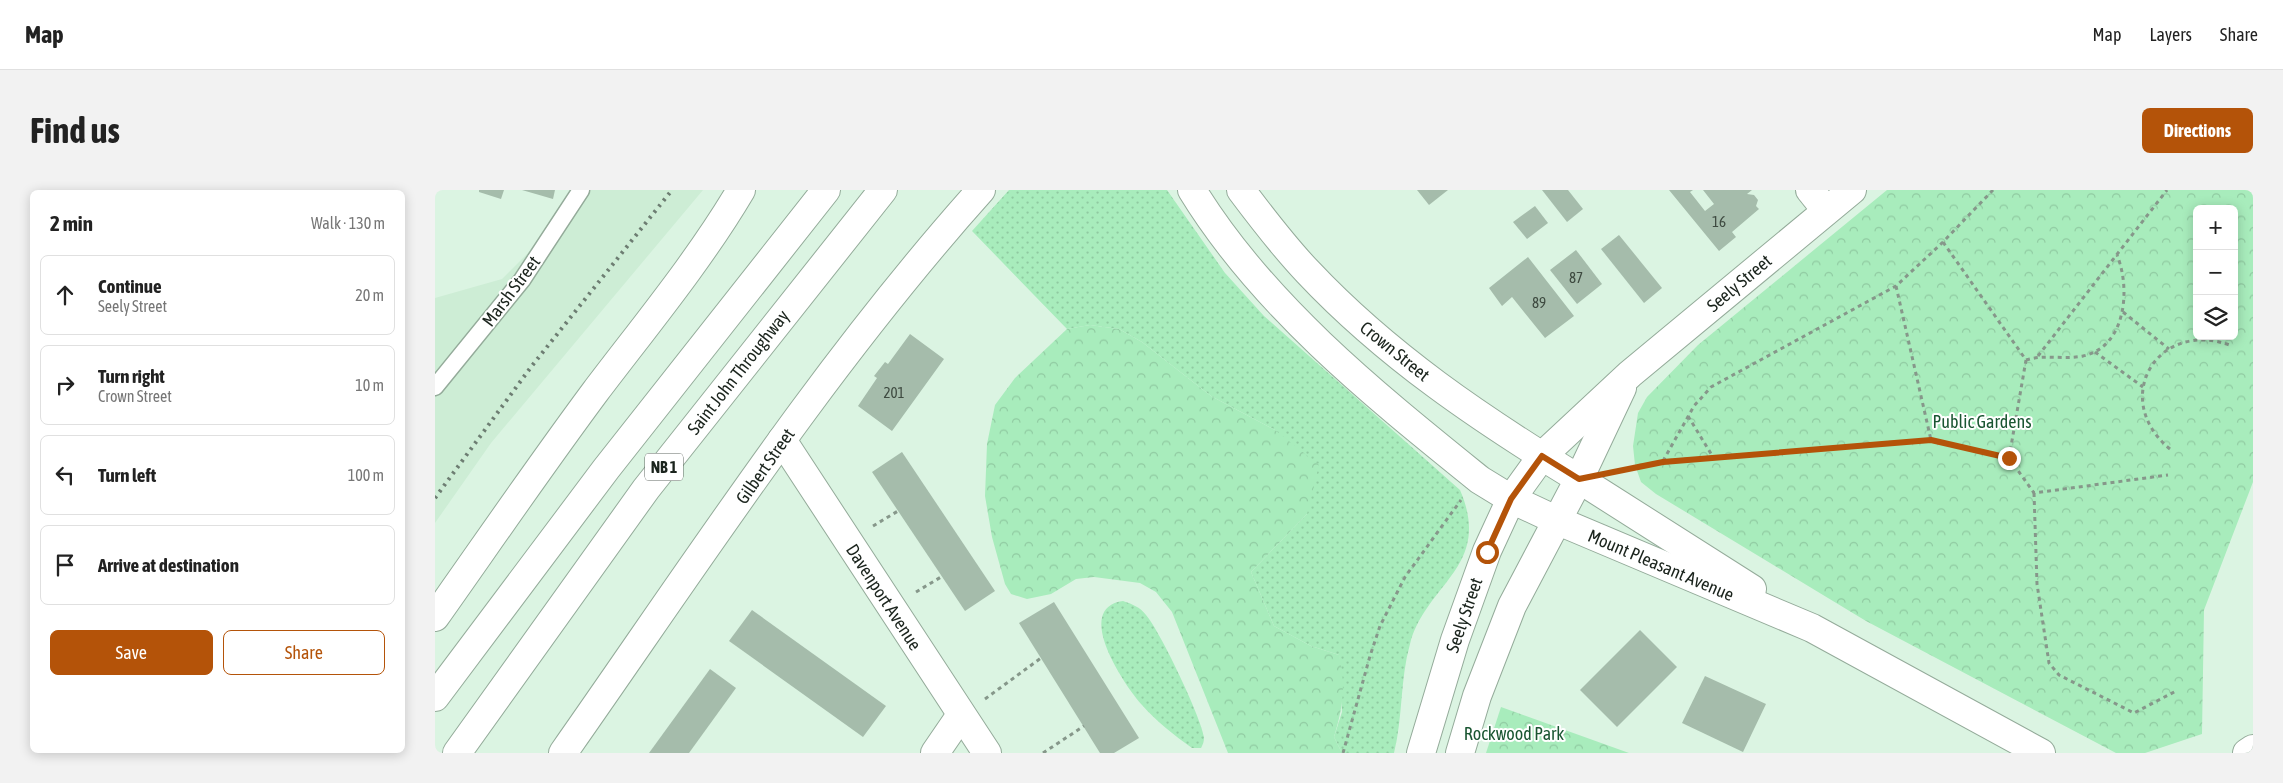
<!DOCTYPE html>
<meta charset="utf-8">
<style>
:root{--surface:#fff;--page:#f2f2f2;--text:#222;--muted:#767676;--line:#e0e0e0;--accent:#b45309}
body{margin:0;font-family:"Asap Condensed",sans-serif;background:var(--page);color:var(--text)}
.controls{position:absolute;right:15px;top:15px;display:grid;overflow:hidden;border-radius:8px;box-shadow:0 2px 12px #0003}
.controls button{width:45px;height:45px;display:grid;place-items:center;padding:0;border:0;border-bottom:1px solid var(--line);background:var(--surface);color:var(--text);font:25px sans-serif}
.stop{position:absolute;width:15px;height:15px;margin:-11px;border:4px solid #b45309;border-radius:50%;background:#fff}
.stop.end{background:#b45309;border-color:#fff;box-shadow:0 1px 5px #0008}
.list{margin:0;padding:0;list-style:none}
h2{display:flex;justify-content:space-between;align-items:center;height:65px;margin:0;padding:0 20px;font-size:21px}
h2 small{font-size:16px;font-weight:400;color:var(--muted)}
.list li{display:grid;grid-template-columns:32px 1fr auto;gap:15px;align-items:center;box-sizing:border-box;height:80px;margin:0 10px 10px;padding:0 10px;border:1px solid var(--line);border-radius:8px}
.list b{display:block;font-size:19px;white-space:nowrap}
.list p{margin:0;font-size:16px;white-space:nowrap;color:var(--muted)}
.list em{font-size:16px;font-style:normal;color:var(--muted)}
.actions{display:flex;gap:10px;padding:15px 20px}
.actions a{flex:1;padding:11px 0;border:1px solid var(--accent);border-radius:8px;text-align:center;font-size:18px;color:var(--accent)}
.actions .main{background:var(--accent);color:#fff}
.icon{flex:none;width:28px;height:28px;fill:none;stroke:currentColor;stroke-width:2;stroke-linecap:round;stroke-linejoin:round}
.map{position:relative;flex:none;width:1818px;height:563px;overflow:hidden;border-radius:8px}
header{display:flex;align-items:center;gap:30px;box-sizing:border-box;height:70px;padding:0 25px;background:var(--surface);border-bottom:1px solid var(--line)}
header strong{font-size:24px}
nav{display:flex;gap:28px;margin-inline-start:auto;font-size:18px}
.intro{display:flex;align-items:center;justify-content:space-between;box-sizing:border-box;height:120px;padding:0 30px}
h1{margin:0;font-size:35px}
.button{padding:12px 22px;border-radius:8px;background:var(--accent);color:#fff;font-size:18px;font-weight:700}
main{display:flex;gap:30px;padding:0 30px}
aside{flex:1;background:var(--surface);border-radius:8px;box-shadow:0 2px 12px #0003}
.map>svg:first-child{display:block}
.built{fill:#cdedd5}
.grass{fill:url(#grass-dots)}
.forest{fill:url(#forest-crowns);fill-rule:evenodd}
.building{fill:#a5bcab}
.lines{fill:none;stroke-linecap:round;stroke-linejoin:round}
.service-casing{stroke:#94ab9a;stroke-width:19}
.minor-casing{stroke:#94ab9a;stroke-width:30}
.tertiary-casing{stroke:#94ab9a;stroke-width:30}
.secondary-casing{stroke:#94ab9a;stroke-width:30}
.motorway-casing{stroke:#94ab9a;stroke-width:30}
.path{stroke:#86978a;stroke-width:3;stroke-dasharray:4 4;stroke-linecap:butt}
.service{stroke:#fff;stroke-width:16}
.minor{stroke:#fff;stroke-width:28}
.tertiary{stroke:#fff;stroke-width:28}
.secondary{stroke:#fff;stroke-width:28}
.motorway{stroke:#fff;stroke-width:28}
.rail{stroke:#6d7d72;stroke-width:4;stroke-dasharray:2.5 5;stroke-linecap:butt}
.route{stroke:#b45309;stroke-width:6}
.labels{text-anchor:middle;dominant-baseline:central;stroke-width:4;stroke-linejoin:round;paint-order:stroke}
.number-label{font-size:15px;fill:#3e4a40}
.shield{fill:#fff;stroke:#5f6661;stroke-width:1}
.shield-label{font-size:16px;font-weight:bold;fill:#1b241d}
.street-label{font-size:18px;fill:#1b241d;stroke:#fff}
.park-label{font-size:18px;fill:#1a5632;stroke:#fff}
</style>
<header>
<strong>Map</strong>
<nav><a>Map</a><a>Layers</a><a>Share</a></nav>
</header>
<div class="intro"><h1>Find us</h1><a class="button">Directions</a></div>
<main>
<aside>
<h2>2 min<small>Walk · 130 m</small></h2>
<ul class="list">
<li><svg class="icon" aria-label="ahead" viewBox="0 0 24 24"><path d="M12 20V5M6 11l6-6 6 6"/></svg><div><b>Continue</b><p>Seely Street</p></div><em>20 m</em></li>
<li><svg class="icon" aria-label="right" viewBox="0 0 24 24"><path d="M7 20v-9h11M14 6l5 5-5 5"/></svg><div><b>Turn right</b><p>Crown Street</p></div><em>10 m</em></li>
<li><svg class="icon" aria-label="left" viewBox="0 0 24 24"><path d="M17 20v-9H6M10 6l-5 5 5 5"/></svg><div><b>Turn left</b></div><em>100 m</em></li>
<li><svg class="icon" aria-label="arrive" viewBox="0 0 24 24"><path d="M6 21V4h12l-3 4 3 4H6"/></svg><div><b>Arrive at destination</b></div></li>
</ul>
<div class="actions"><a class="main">Save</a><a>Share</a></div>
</aside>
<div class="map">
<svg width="1818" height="563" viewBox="0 0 1818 563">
<defs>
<pattern id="grass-dots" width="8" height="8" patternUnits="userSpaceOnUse" patternTransform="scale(1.25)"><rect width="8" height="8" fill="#a8ecbc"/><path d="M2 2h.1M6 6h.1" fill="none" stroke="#90caa1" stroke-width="1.8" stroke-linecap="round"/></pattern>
<pattern id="forest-crowns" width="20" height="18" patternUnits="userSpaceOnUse" patternTransform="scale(1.25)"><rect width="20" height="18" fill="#a8ecbc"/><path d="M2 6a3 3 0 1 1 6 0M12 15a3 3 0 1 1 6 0" fill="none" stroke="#90caa1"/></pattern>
</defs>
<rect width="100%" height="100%" fill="#dbf4e2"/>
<!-- built -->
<path class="built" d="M156,0H268L56,253L0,333V108L67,89Z"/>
<!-- grass -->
<g class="grass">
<path d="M574,0H732L790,83L829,126L1025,300C1058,377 991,393 975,454C965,489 968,527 959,563H907L899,547L907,522L904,465L876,456L839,436L816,382L872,324L840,240L776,206L707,152L684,139L655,135L632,139L537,41Z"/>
<path d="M688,411C697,414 705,417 711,425C725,441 766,527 769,547C769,552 768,554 766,558H757C740,546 721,531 707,515C690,496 637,418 688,411Z"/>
</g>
<!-- forest -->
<g class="forest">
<path d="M1452,0H1818V292L1769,420L1767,544L1710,563H1681L1431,431L1221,304L1206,292L1200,275L1198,256L1203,223L1212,207L1263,155ZM1762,19H1799V146H1762Z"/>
<path d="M655,135L684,139L707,152L776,206L840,240L884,275L872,324L816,382L839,436L876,456L904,465C911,496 908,517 899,547L907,563H793L737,422L721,402L705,393L659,387L641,389L616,404L592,409L576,404L570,394L557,347L550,306L552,254L560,215L580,188L632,139Z"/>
<path d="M1066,517L1194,563H1051Z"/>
</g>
<!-- building -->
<g class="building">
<path d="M44,0H69L66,9L44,2Z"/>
<path d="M87,0H120L118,9Z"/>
<path d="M982,0H1013L994,15Z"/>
<path d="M1107,0H1133L1148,19L1132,32Z"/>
<path d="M1234,0H1258L1255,2L1270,21L1279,14L1268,0H1317L1312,4L1319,5L1323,10L1321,16L1324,19L1297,42L1301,47L1284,61Z"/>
<path d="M1100,16L1113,33L1092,49L1078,32Z"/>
<path d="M1184,45L1227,98L1209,113L1166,59Z"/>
<path d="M1141,60L1167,94L1142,114L1115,80Z"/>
<path d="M1093,67L1139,126L1110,148L1077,107L1067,116L1054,98Z"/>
<path d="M475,144L509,169L457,241L423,216L442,188L439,186L450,172L453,174Z"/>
<path d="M467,262L560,401L530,421L437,282Z"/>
<path d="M619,412L704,548L679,563H665L584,433Z"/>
<path d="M317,420L451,516L428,547L294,451Z"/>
<path d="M1205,440L1242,477L1182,537L1145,500Z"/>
<path d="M275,479L301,498L254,563H214Z"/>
<path d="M1270,486L1331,514L1308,562L1247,533Z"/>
</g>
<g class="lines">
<defs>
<path id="service" d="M0,197L87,90L146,0"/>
<g id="minor">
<path d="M1375,0L1391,20"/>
<path d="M347,250L552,563"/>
<path d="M1107,266L1195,184L1417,0"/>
<path d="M1144,289L1187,198"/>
<path d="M128,563C262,372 390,174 546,0"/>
<path d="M500,563L526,525"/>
<path d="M1812,563L1818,559"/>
</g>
<g id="tertiary">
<path d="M1144,289L1317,399"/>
<path d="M1121,330L1377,438L1606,563"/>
</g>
<g id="secondary">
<path d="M757,0C828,116 941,206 1045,290L1076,309L1121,330"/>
<path d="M806,0C827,28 849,57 873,82C952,166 1046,229 1144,289L1077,416L1042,506L1025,563"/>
<path d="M986,563L1020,450L1052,361L1076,309L1107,266"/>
</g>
<g id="motorway">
<path d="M0,427C53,352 105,276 160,202C210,136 264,71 306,0"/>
<path d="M0,507L171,279L391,0"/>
<path d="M22,563L211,299L448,0"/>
</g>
</defs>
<!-- service casing -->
<use href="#service" class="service-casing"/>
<!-- minor casing -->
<use href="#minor" class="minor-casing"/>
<!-- tertiary casing -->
<use href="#tertiary" class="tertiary-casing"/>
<!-- secondary casing -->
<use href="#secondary" class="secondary-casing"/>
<!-- motorway casing -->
<use href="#motorway" class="motorway-casing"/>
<!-- path -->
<g class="path">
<path d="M1508,52L1591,170L1574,268"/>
<path d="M1461,96L1496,250"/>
<path d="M1688,122L1734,159"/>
<path d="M1660,162L1708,197"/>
<path d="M1603,166L1732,0"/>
<path d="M1591,170C1610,164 1628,170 1648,166C1691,157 1696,99 1682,65"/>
<path d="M1253,226L1278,267"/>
<path d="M1735,259C1674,209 1723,127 1797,156"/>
<path d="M1228,271L1259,216L1276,197L1461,96L1508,52L1558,0"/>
<path d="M1186,280L1228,271L1496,250L1574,268L1599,303L1733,285"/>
<path d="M1599,303L1602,394L1614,473L1624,485L1699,523L1741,501"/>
<path d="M438,336L463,321"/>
<path d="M481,402L506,387"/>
<path d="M550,509L606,468"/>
<path d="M608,563L649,536"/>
<path d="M908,563L935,466L945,436L970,387L1026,310"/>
</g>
<!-- service -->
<use href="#service" class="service"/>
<!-- minor -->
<use href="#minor" class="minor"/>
<!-- tertiary -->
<use href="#tertiary" class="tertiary"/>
<!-- secondary -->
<use href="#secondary" class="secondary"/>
<!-- motorway -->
<use href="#motorway" class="motorway"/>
<!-- rail -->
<path class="rail" d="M0,308L96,177L237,0"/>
</g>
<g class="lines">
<!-- route -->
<path class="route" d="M1052,362L1076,309L1107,266L1144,289L1228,272L1496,250L1574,268"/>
</g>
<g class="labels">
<!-- number labels -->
<g class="number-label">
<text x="1284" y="31">16</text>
<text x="1141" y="87">87</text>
<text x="1104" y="112">89</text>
<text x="459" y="202">201</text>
</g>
<!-- shield labels -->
<rect class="shield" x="210" y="263.5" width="38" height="27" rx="4"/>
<g class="shield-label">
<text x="229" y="277">NB 1</text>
</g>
<!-- street labels -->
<g class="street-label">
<text transform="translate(1304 93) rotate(-40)">Seely Street</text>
<text transform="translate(76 101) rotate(-53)">Marsh Street</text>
<text transform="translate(960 161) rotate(39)">Crown Street</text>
<text transform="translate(303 182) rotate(-52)">Saint John Throughway</text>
<text transform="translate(330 276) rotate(-55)">Gilbert Street</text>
<text transform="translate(1226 375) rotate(23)">Mount Pleasant Avenue</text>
<text transform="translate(449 407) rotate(57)">Davenport Avenue</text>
<text transform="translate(1029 425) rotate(-71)">Seely Street</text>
</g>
<!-- park labels -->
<g class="park-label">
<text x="1547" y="231">Public Gardens</text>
<text x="1079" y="543">Rockwood Park</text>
</g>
</g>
</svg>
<div class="controls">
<button>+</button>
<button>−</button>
<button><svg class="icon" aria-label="layers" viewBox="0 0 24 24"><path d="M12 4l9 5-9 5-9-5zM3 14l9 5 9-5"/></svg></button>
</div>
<div class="stop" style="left:1052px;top:362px"></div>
<div class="stop end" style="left:1574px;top:268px"></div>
</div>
</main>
